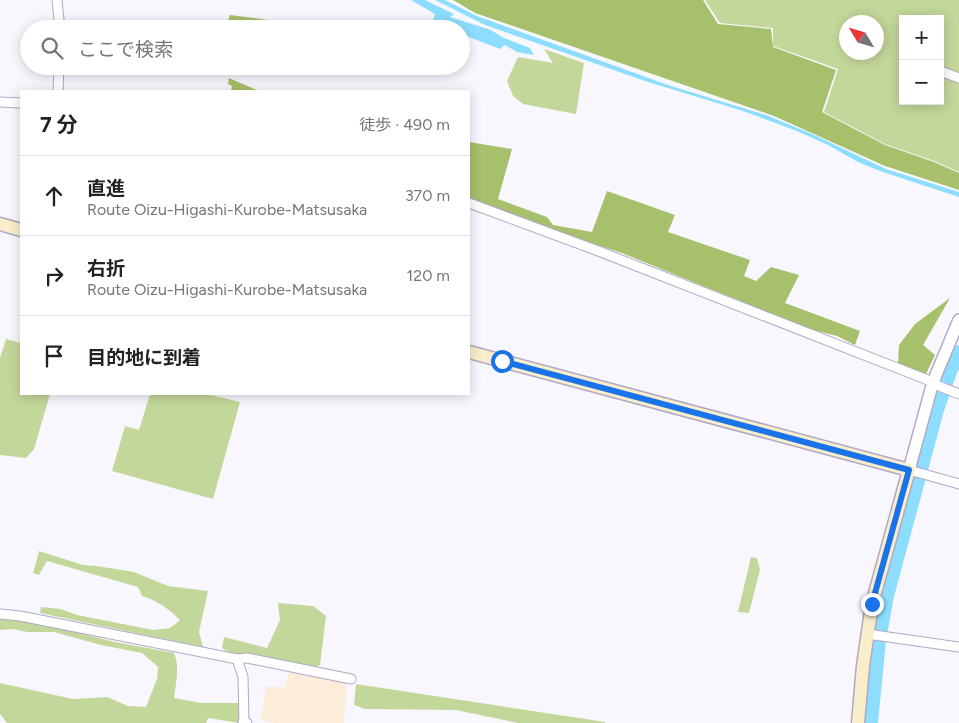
<!DOCTYPE html>
<html lang="ja">
<meta charset="utf-8">
<style>
:root{--surface:#fff;--page:#f2f2f2;--text:#222;--muted:#767676;--line:#e0e0e0}
body{margin:0;font-family:Figtree,"Noto Sans JP",sans-serif;background:var(--page);color:var(--text)}
.controls{position:absolute;right:15px;top:15px;display:grid;overflow:hidden;border-radius:0px;box-shadow:0 2px 12px #0003}
.controls button{width:45px;height:45px;display:grid;place-items:center;padding:0;border:0;border-bottom:1px solid var(--line);background:var(--surface);color:var(--text);font:25px sans-serif}
.compass{position:absolute;left:839px;top:15px;width:45px;height:45px;border-radius:50%;background:var(--surface);box-shadow:0 2px 12px #0003;rotate:308deg}
.stop{position:absolute;width:15px;height:15px;margin:-11px;border:4px solid #1a73e8;border-radius:50%;background:#fff}
.stop.end{background:#1a73e8;border-color:#fff;box-shadow:0 1px 5px #0008}
.list{margin:0;padding:0;list-style:none}
h2{display:flex;justify-content:space-between;align-items:center;height:65px;margin:0;padding:0 20px;font-size:21px}
h2 small{font-size:16px;font-weight:400;color:var(--muted)}
.list li{display:grid;grid-template-columns:32px 1fr auto;gap:15px;align-items:center;box-sizing:border-box;height:80px;padding:0 20px;border-top:1px solid var(--line)}
.list b{display:block;font-size:19px;white-space:nowrap}
.list p{margin:0;font-size:16px;white-space:nowrap;color:var(--muted)}
.list em{font-size:16px;font-style:normal;color:var(--muted)}
.icon{flex:none;width:28px;height:28px;fill:none;stroke:currentColor;stroke-width:2;stroke-linecap:round;stroke-linejoin:round}
.map{position:relative;flex:none;width:959px;height:723px;overflow:hidden}
.search{position:absolute;background:var(--surface);box-shadow:0 2px 12px #0003;left:20px;top:20px;width:450px;height:55px;display:flex;align-items:center;gap:12px;box-sizing:border-box;padding:0 18px;border-radius:28px;color:var(--muted);font-size:19px}
.panel{position:absolute;background:var(--surface);box-shadow:0 2px 12px #0003;left:20px;top:90px;width:450px;height:305px;border-radius:0px}
.map>svg:first-child{display:block}
.industrial{fill:#fcecda}
.green{fill:#c4d79a;fill-rule:evenodd}
.forest{fill:#a7c06c}
.water{fill:#8ddefe}
.lines{fill:none;stroke-linecap:round;stroke-linejoin:round}
.river{stroke:#8ddefe;stroke-width:14}
.minor-casing{stroke:#afa8c7;stroke-width:11}
.tertiary-casing{stroke:#afa8c7;stroke-width:14}
.secondary-casing{stroke:#afa8c7;stroke-width:15}
.minor{stroke:#fff;stroke-width:9}
.tertiary{stroke:#fff;stroke-width:11}
.secondary{stroke:#faeeca;stroke-width:12}
.route{stroke:#1a73e8;stroke-width:6}
</style>
<div class="map">
<svg width="959" height="723" viewBox="0 0 959 723">
<rect width="100%" height="100%" fill="#f9f7fe"/>
<!-- industrial -->
<path class="industrial" d="M289,670L347,681L344,723H274L261,720L266,686L285,688Z"/>
<!-- green -->
<g class="green">
<path d="M705,0H959V172L934,161L885,144L824,112L838,69L773,46V28L720,23ZM903,19H940V101H903ZM846,22H876V52H846Z"/>
<path d="M544,49L584,63L576,114L523,104L513,96L507,81L518,57L553,63Z"/>
<path d="M6,339L21,343V394H50L34,449L26,458L0,455V358Z"/>
<path d="M150,394H207L240,402L213,499L112,471L125,426L139,430Z"/>
<path d="M39,551L83,565L97,566L134,572L168,586L208,591L199,632L203,647L40,613L41,607L61,609L77,615L153,630L170,628L180,620C169,609 158,601 142,596L138,587L47,561L39,575L33,573Z"/>
<path d="M751,557L757,558L760,570L749,613L738,612Z"/>
<path d="M278,603L313,606L326,616L320,665L312,668C293,664 234,658 222,648L224,637L267,648L280,620Z"/>
<path d="M0,617L22,619L115,642L174,653C180,666 176,683 174,698L201,703H239L240,723L208,718L206,723H7L0,714V683L73,699L107,697L128,706L146,707L157,679L158,667L142,653L101,645L54,632H27L13,629L0,630Z"/>
<path d="M356,684L605,722V723H518L456,710L365,709L354,705Z"/>
</g>
<!-- forest -->
<g class="forest">
<path d="M453,0H703L718,24L771,29L773,47L836,70L822,112L885,145L934,162L959,173V190L885,166L774,116L475,13Z"/>
<path d="M230,15L269,20L279,29H272L250,21L240,29H225Z"/>
<path d="M229,78L259,91H231L232,86L228,84Z"/>
<path d="M469,142L512,149L498,199L547,217L553,225L592,232L607,191L675,215L668,232L750,260L744,276L756,281L771,267L799,275L785,303L860,331L855,345L837,336L809,329L622,253L560,233L469,199Z"/>
<path d="M950,298L923,345L935,355L926,374L898,364L899,345L915,324Z"/>
</g>
<!-- water -->
<g class="water">
<path d="M411,0H425L454,14L450,17L491,30L504,38L530,48L534,55L517,52L505,45L500,49L461,34V29H430L435,14Z"/>
<path d="M435,0H445L477,16L668,85L766,115L812,134L886,169L959,192V197L880,171L858,162L828,145L797,131L743,111L645,81L485,25Z"/>
</g>
<g class="lines">
<!-- river -->
<path class="river" d="M871,723L879,640L887,596L937,410L949,374L959,352"/>
<defs>
<g id="minor">
<path d="M57,0L60,29"/>
<path d="M943,72L959,78"/>
<path d="M58,91L59,66"/>
<path d="M0,102L21,103"/>
<path d="M469,203L601,252L933,382L939,386L959,394"/>
<path d="M909,470L959,484"/>
<path d="M0,614L20,616L237,659L247,658L351,679"/>
<path d="M867,634L959,647"/>
<path d="M237,659L243,677L244,722L247,723"/>
</g>
<g id="tertiary">
<path d="M909,470L933,382L959,320"/>
<path d="M244,722V723"/>
</g>
<g id="secondary">
<path d="M0,224L21,230"/>
<path d="M469,352L909,470L872,604L863,666L858,723"/>
</g>
</defs>
<!-- minor casing -->
<use href="#minor" class="minor-casing"/>
<!-- tertiary casing -->
<use href="#tertiary" class="tertiary-casing"/>
<!-- secondary casing -->
<use href="#secondary" class="secondary-casing"/>
<!-- minor -->
<use href="#minor" class="minor"/>
<!-- tertiary -->
<use href="#tertiary" class="tertiary"/>
<!-- secondary -->
<use href="#secondary" class="secondary"/>
</g>
<g class="lines">
<!-- route -->
<path class="route" d="M502,361L909,470L872,604"/>
</g>
</svg>
<div class="controls">
<button>+</button>
<button>−</button>
</div>
<svg class="compass" viewBox="-18 -18 36 36"><path d="M0-13l5 13h-10z" fill="#e53935"/><path d="M0 13l5-13h-10z" fill="#767676"/></svg>
<div class="stop" style="left:502px;top:361px"></div>
<div class="stop end" style="left:872px;top:604px"></div>
<div class="search"><svg class="icon" aria-label="search" viewBox="0 0 24 24"><circle cx="10" cy="10" r="6"/><path d="M15 15l6 6"/></svg>ここで検索</div>
<section class="panel">
<h2>7 分<small>徒歩 · 490 m</small></h2>
<ul class="list">
<li><svg class="icon" aria-label="ahead" viewBox="0 0 24 24"><path d="M12 20V5M6 11l6-6 6 6"/></svg><div><b>直進</b><p>Route Oizu-Higashi-Kurobe-Matsusaka</p></div><em>370 m</em></li>
<li><svg class="icon" aria-label="right" viewBox="0 0 24 24"><path d="M7 20v-9h11M14 6l5 5-5 5"/></svg><div><b>右折</b><p>Route Oizu-Higashi-Kurobe-Matsusaka</p></div><em>120 m</em></li>
<li><svg class="icon" aria-label="arrive" viewBox="0 0 24 24"><path d="M6 21V4h12l-3 4 3 4H6"/></svg><div><b>目的地に到着</b></div></li>
</ul>
</section>
</div>
